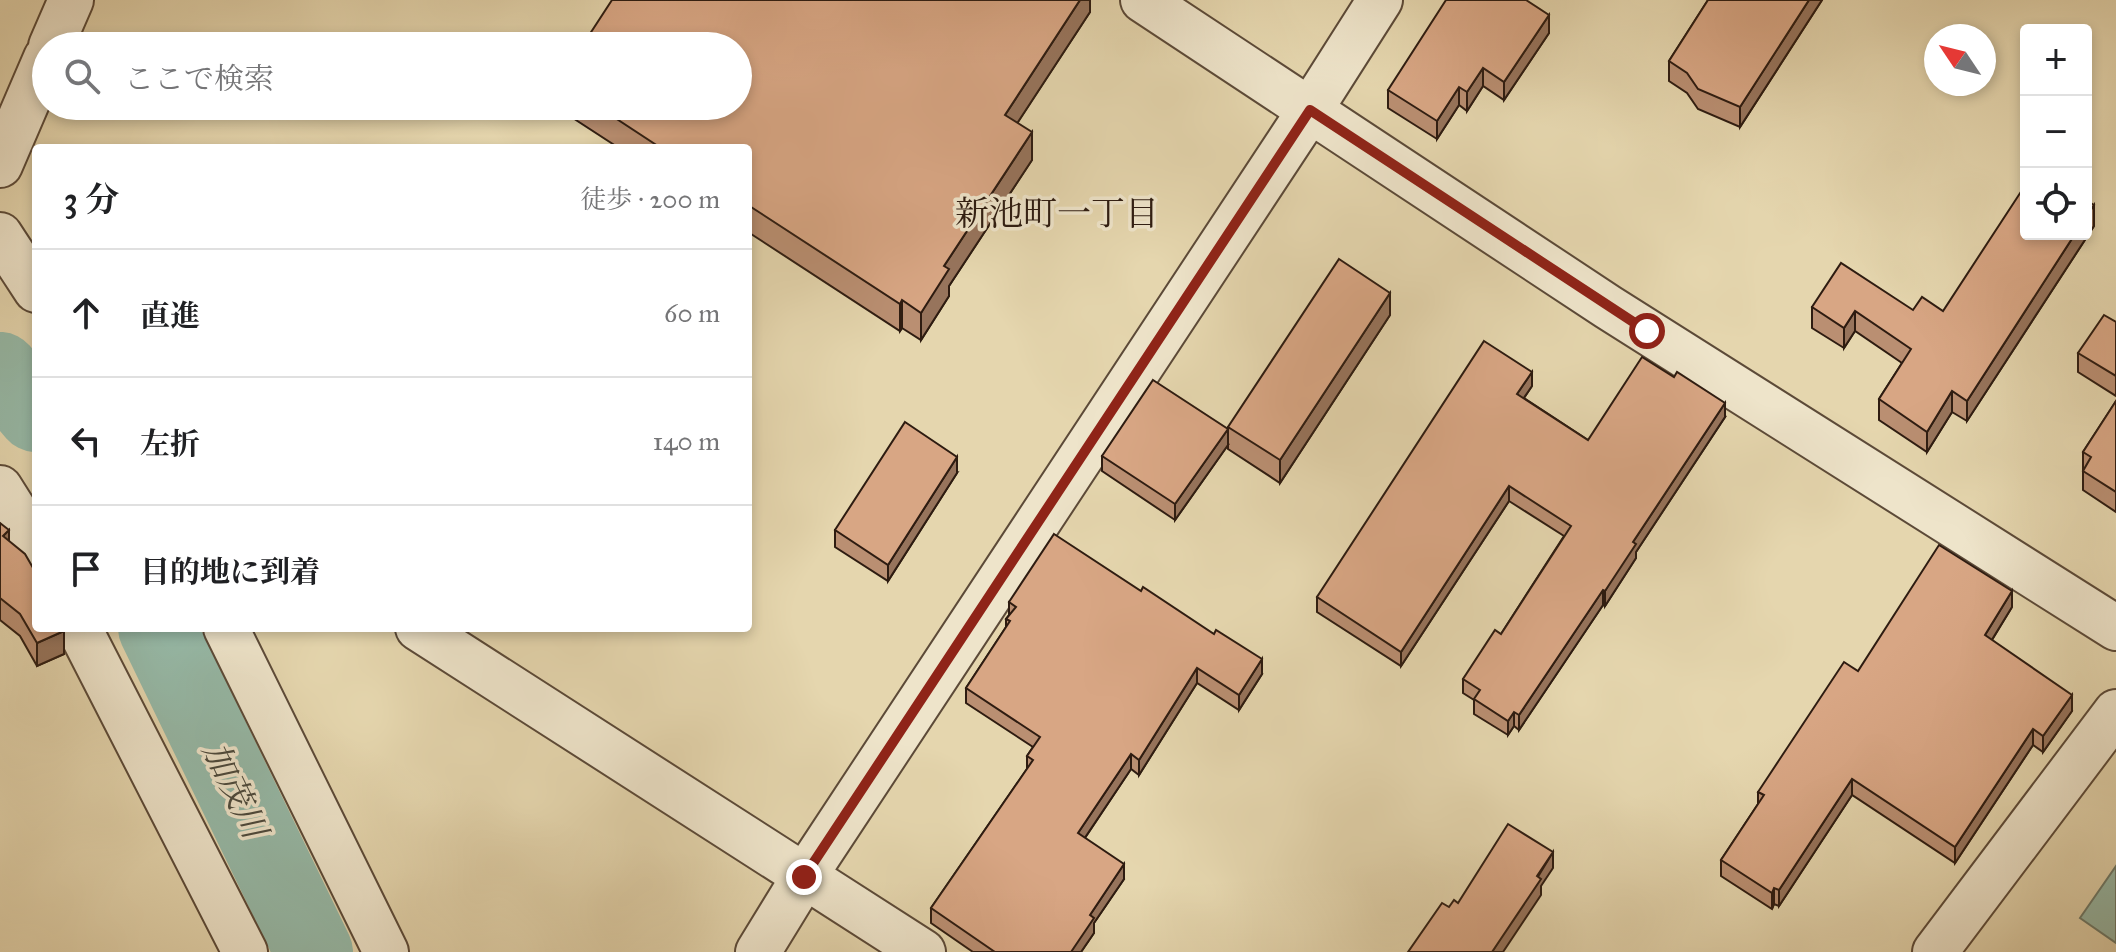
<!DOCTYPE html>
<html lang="ja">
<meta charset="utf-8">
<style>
:root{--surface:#fff;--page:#f2f2f2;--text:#202124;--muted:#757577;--line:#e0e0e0}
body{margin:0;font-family:"IM FELL Great Primer","Noto Serif JP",serif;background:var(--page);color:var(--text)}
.controls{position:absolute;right:24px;top:24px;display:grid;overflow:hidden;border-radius:8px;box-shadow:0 4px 12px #0003}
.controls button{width:72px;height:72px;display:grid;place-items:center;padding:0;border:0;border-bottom:2px solid var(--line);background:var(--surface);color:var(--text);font:40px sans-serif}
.compass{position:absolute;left:1924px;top:24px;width:72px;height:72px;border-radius:50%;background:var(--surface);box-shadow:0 4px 12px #0003;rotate:305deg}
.stop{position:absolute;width:24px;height:24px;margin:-18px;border:6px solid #8f2418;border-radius:50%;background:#fff}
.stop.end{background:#8f2418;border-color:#fff;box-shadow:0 2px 8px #0008}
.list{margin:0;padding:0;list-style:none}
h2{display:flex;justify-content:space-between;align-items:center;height:104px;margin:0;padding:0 32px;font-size:34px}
h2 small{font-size:26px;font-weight:400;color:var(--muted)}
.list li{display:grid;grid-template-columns:52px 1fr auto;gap:24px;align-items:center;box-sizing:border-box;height:128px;padding:0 32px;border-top:2px solid var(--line)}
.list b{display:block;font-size:30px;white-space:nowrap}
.list em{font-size:26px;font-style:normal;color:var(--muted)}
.icon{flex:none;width:44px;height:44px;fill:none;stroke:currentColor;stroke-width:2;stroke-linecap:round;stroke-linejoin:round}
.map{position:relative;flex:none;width:2116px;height:952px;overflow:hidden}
.search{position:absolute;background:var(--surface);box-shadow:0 4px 12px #0003;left:32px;top:32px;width:720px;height:88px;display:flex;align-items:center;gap:20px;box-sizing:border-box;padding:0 28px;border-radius:44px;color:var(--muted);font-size:30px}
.panel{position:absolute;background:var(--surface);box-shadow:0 4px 12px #0003;left:32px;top:144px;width:720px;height:488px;border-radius:8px}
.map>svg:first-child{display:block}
.water{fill:#96b9a7;stroke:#6c7a6b;stroke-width:2}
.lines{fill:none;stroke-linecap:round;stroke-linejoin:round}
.river{stroke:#96b9a7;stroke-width:78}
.minor-casing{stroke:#5c4a38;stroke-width:48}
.minor{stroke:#eee4ca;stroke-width:44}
.wall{fill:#ba8f72;stroke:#2e1c11;stroke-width:2}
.shaded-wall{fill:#97745c;stroke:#2e1c11;stroke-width:2}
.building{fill:#d8a684;stroke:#2e1c11;stroke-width:2}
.route{stroke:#8f2418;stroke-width:10}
.labels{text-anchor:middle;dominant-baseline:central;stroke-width:7;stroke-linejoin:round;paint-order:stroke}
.neighbourhood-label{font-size:34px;fill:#2e1c11;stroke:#eee4ca}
.water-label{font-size:34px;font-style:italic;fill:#4d4b3e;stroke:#eee4ca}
</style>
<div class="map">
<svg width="2116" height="952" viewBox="0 0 2116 952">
<rect width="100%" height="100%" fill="#e5d6ae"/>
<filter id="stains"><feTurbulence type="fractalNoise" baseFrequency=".0025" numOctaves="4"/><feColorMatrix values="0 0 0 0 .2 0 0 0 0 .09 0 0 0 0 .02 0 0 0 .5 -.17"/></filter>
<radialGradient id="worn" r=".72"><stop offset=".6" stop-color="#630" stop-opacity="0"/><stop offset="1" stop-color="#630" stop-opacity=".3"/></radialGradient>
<!-- water -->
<path class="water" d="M2116,866V943L2080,918Z"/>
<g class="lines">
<!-- river -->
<g class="river">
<path d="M0,371L36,413"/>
<path d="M157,628L314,952"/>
</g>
<defs>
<g id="minor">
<path d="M1143,0L1608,307L2116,628"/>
<path d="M51,46L71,0"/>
<path d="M0,165L46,58"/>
<path d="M0,235L36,290"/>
<path d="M0,488L36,545"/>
<path d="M79,628L245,952"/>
<path d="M226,628L386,952"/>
<path d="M418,628L923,952"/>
<path d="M758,952L804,877L1310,110L1380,0"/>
<path d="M1935,952L2116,712"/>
</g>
</defs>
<!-- minor casing -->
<use href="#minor" class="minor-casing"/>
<!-- minor -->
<use href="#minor" class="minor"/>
</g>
<!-- wall -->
<g class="wall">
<path d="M1090,0V12L1017,123L1032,160L949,286V296L921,340L902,328L900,331L748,232V148H619L559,109V106H738Z"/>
<path d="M1708,0H1822L1740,127L1698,109L1687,93L1669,81V61Z"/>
<path d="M1527,1L1549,33L1504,100L1483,86L1467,111L1459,105L1437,139L1388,108V90Z"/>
<path d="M2094,226L1967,421L1952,412L1927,452L1879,420V399L1902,363L1855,331L1844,348L1812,328V307L1943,311Z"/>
<path d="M1390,315L1280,483L1228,449V427Z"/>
<path d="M2116,322V396L2078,372V353Z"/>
<path d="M1532,386L1524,398L1588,440L1725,417L1636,552V558L1605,606L1603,605L1519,730L1514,726L1508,735L1474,714V700L1463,693V679L1501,634L1564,536L1509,501L1401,666L1317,612V597Z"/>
<path d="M2116,401V512L2083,490V452Z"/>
<path d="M1228,445L1175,520L1102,471V456Z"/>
<path d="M957,473L888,581L835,547V530Z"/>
<path d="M0,523L64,654L37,666L20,636L0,620Z"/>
<path d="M1009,602L1262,674L1239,710L1197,683L1139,775L1131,769L1085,838L1124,879L1094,923V933L1081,952H973L931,923V908L1027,769V756L1033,747L966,703V688L1006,627V619L1009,615Z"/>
<path d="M2012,607L1992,640L2072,711L2043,752L2033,745L1955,863L1852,795L1779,906L1774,904L1772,909L1721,876V860L1758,804V792Z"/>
</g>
<!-- shaded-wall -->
<g class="shaded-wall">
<path d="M1080,0H1090V12L1005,142V115Z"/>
<path d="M1809,0H1822L1740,127V107Z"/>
<path d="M1549,15V33L1504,100V82Z"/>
<path d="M1483,68V86L1467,111V92Z"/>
<path d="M1459,87V105L1437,139V121Z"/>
<path d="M1032,132V160L949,286V296L921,340V313L944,266Z"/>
<path d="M2094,205V226L1967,421V401L2075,234H2086V217Z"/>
<path d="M1390,293V315L1280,483V460Z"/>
<path d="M902,300V328L900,331V304Z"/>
<path d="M1855,311V331L1844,348V328Z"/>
<path d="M1532,372V386L1517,408V394Z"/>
<path d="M1952,391V412L1927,452V432Z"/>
<path d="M1725,403V417L1636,552V558L1605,606V591L1633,542Z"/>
<path d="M1228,429V445L1175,520V504Z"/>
<path d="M957,457V473L888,581V565Z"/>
<path d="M1509,486V501L1401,666V652Z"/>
<path d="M9,530V553L3,536Z"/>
<path d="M1603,590V605L1519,730V715Z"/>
<path d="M2012,591V607L1985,651V635Z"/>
<path d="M64,631V654L37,666V643Z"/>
<path d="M1262,659V674L1239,710V695Z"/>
<path d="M1197,668V683L1139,775V760Z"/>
<path d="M2072,695V711L2043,752V736Z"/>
<path d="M1514,712V726L1508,735V721Z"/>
<path d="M2033,729V745L1955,863V847Z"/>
<path d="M1131,754V769L1078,848V833Z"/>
<path d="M1852,779V795L1779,906V890Z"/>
<path d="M1553,852V868L1541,886V895L1503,952H1492Z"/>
<path d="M1124,864V879L1094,923V933L1081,952H1071L1090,915Z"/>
<path d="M1774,888V904L1772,909V893Z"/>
</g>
<!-- building -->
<g class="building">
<path d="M612,0H1080L1005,115L1032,132L944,266L949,269L921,313L902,300L900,304L748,205V148H661L597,106H738V46H582Z"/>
<path d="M1446,0H1526L1549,15L1504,82L1483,68L1467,92L1459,87L1437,121L1388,90Z"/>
<path d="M1708,0H1809L1740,107L1698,89L1687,73L1669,61Z"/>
<path d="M2026,184V234H2075L1967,401L1952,391L1927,432L1879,399L1911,349L1855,311L1844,328L1812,307L1841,263L1913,310L1922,297L1943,311Z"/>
<path d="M2086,200L2094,205L2086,217Z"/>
<path d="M1339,259L1390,293L1280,460L1228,427Z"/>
<path d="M2104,315L2116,322V376L2078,353Z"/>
<path d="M1484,341L1532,372L1517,394L1588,440L1642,357L1674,377L1677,372L1725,403L1633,542L1636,544L1605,591L1603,590L1519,715L1514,712L1508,721L1474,699L1480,690L1463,679L1495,630L1501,634L1571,526L1509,486L1401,652L1317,597Z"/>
<path d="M1153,380L1228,429L1175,504L1102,456Z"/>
<path d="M2116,401V492L2083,471L2091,457L2083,452Z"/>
<path d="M905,422L957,457L888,565L835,530Z"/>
<path d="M0,523L9,530L3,536L25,554L36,573V628H63L64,631L37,643L20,614L0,598Z"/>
<path d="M1054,534L1141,591L1143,587L1214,634L1216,630L1262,659L1239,695L1197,668L1139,760L1131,754L1078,833L1124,864L1090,915L1094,918L1071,952H995L931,908L1033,760L1027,756L1040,737L966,688L1010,621L1006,619L1016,607L1009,602Z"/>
<path d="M1939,545L2012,591L1985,635L2072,695L2043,736L2033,729L1955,847L1852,779L1779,890L1774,888L1772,893L1721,860L1764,795L1758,792L1844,662L1858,671Z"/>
<path d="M1508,824L1553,852L1537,876L1541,879L1492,952H1408L1442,903L1449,907L1454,900L1458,903Z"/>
</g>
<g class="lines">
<!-- route -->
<path class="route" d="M804,877L1310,110L1647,331"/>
</g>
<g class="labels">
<!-- neighbourhood labels -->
<g class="neighbourhood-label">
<text x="1057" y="213">新池町一丁目</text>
</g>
<!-- water labels -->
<g class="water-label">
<text transform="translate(235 790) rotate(64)">加茂川</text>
</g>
</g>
<rect width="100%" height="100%" filter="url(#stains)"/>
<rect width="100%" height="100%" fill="url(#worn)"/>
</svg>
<div class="controls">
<button>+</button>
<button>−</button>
<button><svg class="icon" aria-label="locate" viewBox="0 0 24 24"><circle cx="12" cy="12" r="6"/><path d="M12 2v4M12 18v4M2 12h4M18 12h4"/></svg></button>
</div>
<svg class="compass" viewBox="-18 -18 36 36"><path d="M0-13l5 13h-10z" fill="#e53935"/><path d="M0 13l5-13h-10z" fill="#757577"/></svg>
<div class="stop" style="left:1647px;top:331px"></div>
<div class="stop end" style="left:804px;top:877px"></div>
<div class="search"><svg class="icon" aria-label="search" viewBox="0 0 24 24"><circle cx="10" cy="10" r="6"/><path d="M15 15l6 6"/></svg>ここで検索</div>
<section class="panel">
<h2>3 分<small>徒歩 · 200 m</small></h2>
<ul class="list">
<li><svg class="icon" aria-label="ahead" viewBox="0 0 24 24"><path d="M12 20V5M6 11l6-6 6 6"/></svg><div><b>直進</b></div><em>60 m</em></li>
<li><svg class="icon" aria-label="left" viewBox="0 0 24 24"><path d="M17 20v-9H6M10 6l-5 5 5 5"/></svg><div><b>左折</b></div><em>140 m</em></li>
<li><svg class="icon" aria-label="arrive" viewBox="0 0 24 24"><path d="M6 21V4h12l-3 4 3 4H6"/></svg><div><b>目的地に到着</b></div></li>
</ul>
</section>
</div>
